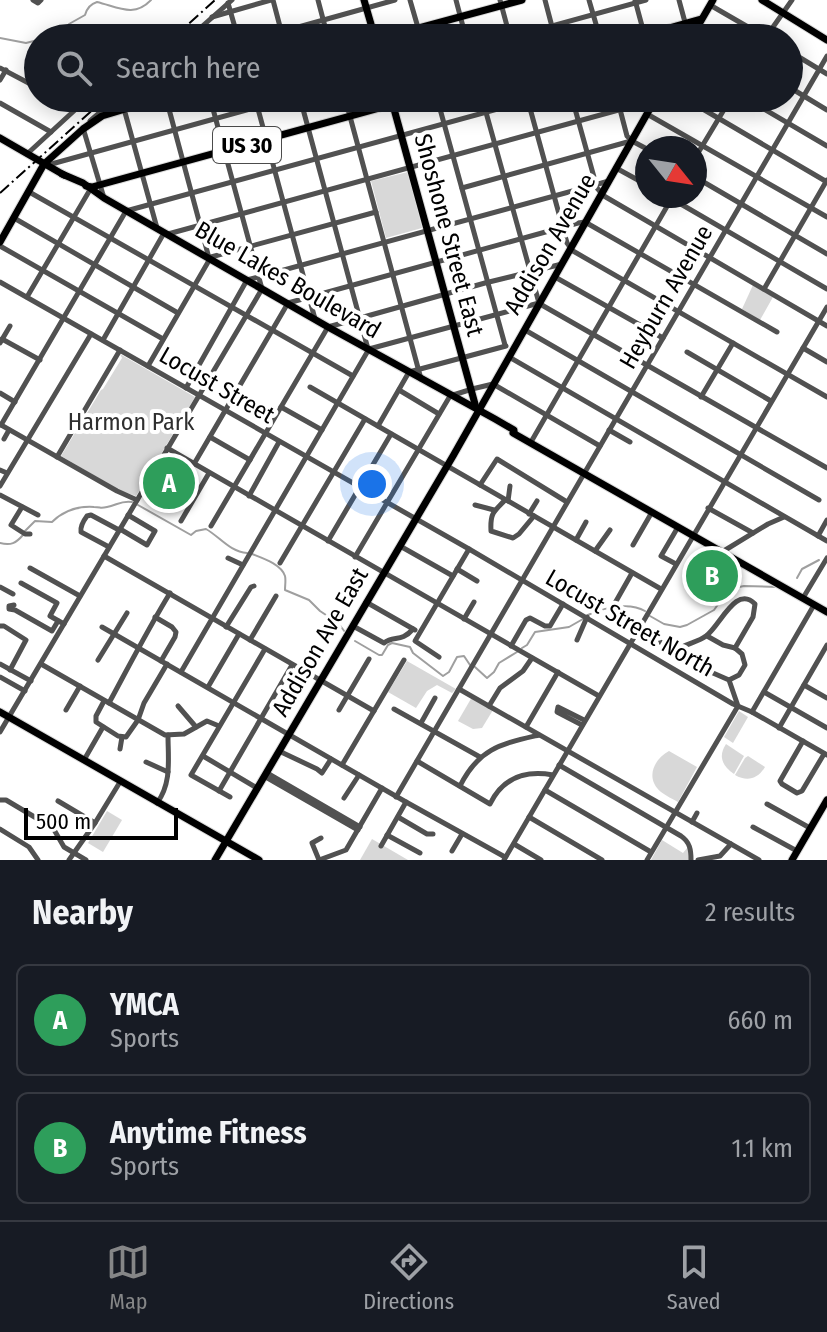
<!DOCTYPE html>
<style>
:root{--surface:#171b24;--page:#242831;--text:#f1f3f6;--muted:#9ea1a6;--line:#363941;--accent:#858687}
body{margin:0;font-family:"Fira Sans Condensed",sans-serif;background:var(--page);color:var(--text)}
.compass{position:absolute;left:635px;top:136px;width:72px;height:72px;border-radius:50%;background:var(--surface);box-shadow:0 4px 20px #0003;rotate:120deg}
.scale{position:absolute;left:24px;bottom:20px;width:154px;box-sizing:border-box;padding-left:8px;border:4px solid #000;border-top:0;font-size:22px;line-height:28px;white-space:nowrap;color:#000;-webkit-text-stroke:6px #fff;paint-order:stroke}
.you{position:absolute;left:372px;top:484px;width:28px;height:28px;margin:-20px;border:6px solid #fff;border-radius:50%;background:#1a73e8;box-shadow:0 0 0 12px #1a73e833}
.badge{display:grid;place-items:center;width:52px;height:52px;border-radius:50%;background:var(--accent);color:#fff;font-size:26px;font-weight:700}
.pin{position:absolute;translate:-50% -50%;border:4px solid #fff;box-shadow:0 2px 8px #0006}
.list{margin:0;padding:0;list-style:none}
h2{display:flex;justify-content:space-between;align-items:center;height:104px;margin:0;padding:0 32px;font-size:34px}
h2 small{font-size:26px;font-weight:400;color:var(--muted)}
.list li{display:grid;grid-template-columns:52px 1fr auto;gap:24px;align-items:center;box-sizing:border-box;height:112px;margin:0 16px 16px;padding:0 16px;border:2px solid var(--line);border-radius:12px}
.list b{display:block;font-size:30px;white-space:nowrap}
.list p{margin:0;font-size:26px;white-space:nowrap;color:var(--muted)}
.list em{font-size:26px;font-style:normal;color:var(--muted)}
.icon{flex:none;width:44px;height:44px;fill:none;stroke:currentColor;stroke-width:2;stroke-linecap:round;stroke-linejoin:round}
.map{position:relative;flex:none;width:827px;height:860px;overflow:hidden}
.search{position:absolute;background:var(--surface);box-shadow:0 4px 20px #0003;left:24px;right:24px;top:24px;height:88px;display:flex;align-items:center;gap:20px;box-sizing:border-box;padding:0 28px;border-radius:44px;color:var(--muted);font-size:30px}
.sheet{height:360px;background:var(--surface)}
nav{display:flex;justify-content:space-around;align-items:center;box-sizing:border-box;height:112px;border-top:2px solid var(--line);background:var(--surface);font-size:22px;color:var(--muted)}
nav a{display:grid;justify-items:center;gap:4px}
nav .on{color:var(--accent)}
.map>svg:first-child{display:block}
.green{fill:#d8d8d8}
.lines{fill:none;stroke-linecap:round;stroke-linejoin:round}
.stream{stroke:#9f9f9f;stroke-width:2}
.major-casing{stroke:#dbdbdb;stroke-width:9}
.minor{stroke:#515151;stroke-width:5}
.major{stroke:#000;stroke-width:7}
.rail{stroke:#000;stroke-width:2;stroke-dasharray:12 4 2 4;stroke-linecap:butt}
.labels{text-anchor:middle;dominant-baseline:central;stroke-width:8;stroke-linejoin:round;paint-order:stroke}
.shield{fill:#fff;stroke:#4c4c4c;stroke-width:2}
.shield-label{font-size:22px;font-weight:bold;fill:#000}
.street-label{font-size:24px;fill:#000;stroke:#fff}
.park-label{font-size:24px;fill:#2f2f2f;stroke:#fff}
</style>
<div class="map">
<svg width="827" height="860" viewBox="0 0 827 860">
<rect width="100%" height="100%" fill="#fff"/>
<!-- green -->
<g class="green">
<path d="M408,172L422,228L386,238L371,181Z"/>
<path d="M753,285L773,297L760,320L742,309Z"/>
<path d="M120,354L195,397L136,496L121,491L61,456L101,390L103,389L122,358Z"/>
<path d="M407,661L456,689L452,693L437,685L427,691L416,708L388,692Z"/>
<path d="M472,697L493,710L482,728L473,729L458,721Z"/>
<path d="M739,711L748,717L733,743L724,737Z"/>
<path d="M726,744L744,756L734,774C722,766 718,756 726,744Z"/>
<path d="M669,751L697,767L678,802C673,799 666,796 661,792C644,778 655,758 669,751Z"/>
<path d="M748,756L765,767C758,779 747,782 735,775L745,758Z"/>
<path d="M107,811L122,820L103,852L88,843Z"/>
<path d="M372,839L408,860H360Z"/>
<path d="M662,840L683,853L688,847L689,860H651Z"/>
</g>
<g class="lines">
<!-- stream -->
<g class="stream">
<path d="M0,38L26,43L38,40"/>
<path d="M64,38L69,24L85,15C87,8 90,4 97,2C118,7 134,18 151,0"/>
<path d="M138,505L191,535L196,531L206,529C220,537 230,552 247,553"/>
<path d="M25,531L35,521L52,522C63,511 78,506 94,507C102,507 99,509 107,507C117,505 122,500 132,502"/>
<path d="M0,543C11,546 16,543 23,535"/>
<path d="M252,554C262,558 281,564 285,576C286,580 285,585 285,590L309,600L320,611L338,623L345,632"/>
<path d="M797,578L802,569L819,560"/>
<path d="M588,615C604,607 630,602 645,611"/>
<path d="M650,616L664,624L680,627L687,625L714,610L729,589L744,586L778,587"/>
<path d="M355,641L379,655H382L388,645L392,643L410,647L413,653L443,676L449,672L457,657L464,656L470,665"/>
<path d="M522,648L527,645L535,632L569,627L583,619"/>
<path d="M475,667L487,678L494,672L499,663L517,652"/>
</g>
<defs>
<g id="major">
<path d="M364,0L375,38"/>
<path d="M762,0L827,40"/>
<path d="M382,38L522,0"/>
<path d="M633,38L701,19"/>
<path d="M691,38L713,0"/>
<path d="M391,98L475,404"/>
<path d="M0,138L64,175"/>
<path d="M62,174L83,183L104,198L328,327L495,419L514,430V432"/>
<path d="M86,186L92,187L416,98"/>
<path d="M0,242L44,164L83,129L102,116L162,98"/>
<path d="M513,433L827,612"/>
<path d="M0,712L259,860"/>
<path d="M215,860L453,456L656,98"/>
<path d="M792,860L827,800"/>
</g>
</defs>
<!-- major casing -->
<use href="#major" class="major-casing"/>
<!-- minor -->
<g class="minor">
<path d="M33,0L38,3L41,0"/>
<path d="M273,0L283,38"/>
<path d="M318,0L328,38"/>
<path d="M410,0L421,38"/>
<path d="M456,0L466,38"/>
<path d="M500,0L510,37"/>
<path d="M545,0L555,38"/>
<path d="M589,0L600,38"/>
<path d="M635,0L645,37"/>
<path d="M679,0L686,26L705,38"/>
<path d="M228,3L238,38"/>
<path d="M710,5L767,38"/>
<path d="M212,17L271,0"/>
<path d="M766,37L792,0"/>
<path d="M153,38L161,30"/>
<path d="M189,38L232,0"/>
<path d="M259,38L395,0"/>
<path d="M508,38L646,0"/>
<path d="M789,51L827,74"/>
<path d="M0,68L38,88"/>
<path d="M0,80L6,70"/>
<path d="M789,87L827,110"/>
<path d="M57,98L76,109"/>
<path d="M121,98L157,228"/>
<path d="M166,98L209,258"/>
<path d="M255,98L315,319"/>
<path d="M300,98L368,349"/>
<path d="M345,98L421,379"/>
<path d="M437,98L505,345"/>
<path d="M482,98L539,303"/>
<path d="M572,98L597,188L604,196L827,326"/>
<path d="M617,98L627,136L632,141L647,149"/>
<path d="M684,98L827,182"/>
<path d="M745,98L827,146"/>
<path d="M528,101L567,243L573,251L827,397"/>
<path d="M0,103L51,132"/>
<path d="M647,114L827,217"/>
<path d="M90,121L105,108L121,98"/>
<path d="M83,128L104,198"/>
<path d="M27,154L88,98"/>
<path d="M695,158L731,98"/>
<path d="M48,165L290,98"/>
<path d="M616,168L647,185"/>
<path d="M695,177L827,254"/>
<path d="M462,188L631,141"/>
<path d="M31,193L353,376"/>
<path d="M667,196L827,289"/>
<path d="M14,218L178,313"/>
<path d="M168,234L655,100"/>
<path d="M0,246L163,339"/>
<path d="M555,277L663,338"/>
<path d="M0,282L469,549L733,704L752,712L827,755"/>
<path d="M764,289L827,180"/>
<path d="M27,297L91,188"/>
<path d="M540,304L827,468"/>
<path d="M525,330L819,500"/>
<path d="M2,339L40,360"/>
<path d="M103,340L164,233"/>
<path d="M0,343L10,326"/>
<path d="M803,348L827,362"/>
<path d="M687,352L771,401"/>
<path d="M509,357L827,541"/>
<path d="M148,366L211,257L376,212"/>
<path d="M310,387L661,589"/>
<path d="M186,388L247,280L609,181"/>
<path d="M472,389L493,384L600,446"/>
<path d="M399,390L439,414"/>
<path d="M0,393L15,402"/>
<path d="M701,397L733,343"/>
<path d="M281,407L322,430"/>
<path d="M1,425L126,211L538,98"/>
<path d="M1,425L117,491L137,500"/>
<path d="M378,426L409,372L506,346"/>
<path d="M609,430L630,442"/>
<path d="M210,437L250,460"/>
<path d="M4,439L9,430"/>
<path d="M531,442L673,196"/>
<path d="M167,448L599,696"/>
<path d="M57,457L120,350"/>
<path d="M194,464L288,303L578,223L585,222L777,332"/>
<path d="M0,470L7,473"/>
<path d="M480,485L497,459L567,502"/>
<path d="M0,486L91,334"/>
<path d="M0,495L38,515"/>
<path d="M249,496L279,442"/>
<path d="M505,500C494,512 490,512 491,531L513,538L519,534L534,516"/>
<path d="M508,501L510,486"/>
<path d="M475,505L494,510"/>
<path d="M22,507L11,525L25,534H30"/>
<path d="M708,508L753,533"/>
<path d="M529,514L537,501"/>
<path d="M181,521L209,473"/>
<path d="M211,526L328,327L485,283L562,264"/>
<path d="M120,529L147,545L155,531L128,515"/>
<path d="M818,536L827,520"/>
<path d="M576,540L586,522"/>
<path d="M328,541L391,434"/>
<path d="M633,545L652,512"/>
<path d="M400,546L453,576"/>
<path d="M109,547L81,532C80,526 84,520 87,516L91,515L119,530"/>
<path d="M595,551L610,530"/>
<path d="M722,552L768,524L784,517"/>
<path d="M104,556L374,711"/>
<path d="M355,557L450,396L469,390"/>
<path d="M228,558L243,565"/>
<path d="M280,563L365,419"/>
<path d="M676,564L661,556L678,527"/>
<path d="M30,568L80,596"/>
<path d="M457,569L477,581"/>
<path d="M21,583L57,603L50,616L64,624"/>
<path d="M0,587L13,594"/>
<path d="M803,598L827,558"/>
<path d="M366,602L415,630"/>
<path d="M615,603L632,573"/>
<path d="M14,605L9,606V609L15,610L52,631L58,621"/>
<path d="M155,617L172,627L176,632L175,637L161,661"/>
<path d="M464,619L474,602"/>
<path d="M0,626H4L26,640L10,670"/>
<path d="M353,626L384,643C394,635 401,643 413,629"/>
<path d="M102,627L406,802L505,857"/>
<path d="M226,627L251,587L254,586"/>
<path d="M638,629L713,673L729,680L738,706L647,860"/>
<path d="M707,636L723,645L735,648"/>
<path d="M250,640L276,596"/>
<path d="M577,640L587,617"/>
<path d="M511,646L526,620L530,618L545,626H550L563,604"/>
<path d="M676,651C685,643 697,643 706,636C720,626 736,584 755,604L753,617L735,648"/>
<path d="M439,657L415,641L469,549"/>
<path d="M98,660L127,613"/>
<path d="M0,664L31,681"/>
<path d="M41,664L165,735L184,734L207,721L219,726"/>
<path d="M181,672L369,349L539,303"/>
<path d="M0,677L25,691"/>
<path d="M729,680L739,675L745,665L742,654L735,648"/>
<path d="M804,685L827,698"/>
<path d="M208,687L239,634"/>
<path d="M459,689L759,860"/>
<path d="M764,692L827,728"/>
<path d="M104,701L96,716V722L118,736L126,737L138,720L144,703L167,664"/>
<path d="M109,703C129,666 148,629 170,593"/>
<path d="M178,706L196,727"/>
<path d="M489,706L500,688L523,671L532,658"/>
<path d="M394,709L480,757"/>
<path d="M66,710L80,686"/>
<path d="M339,710L369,659"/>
<path d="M752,712L814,605"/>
<path d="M421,723L435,698"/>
<path d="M582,725L557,712L558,707L584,720"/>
<path d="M526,727L558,672"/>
<path d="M779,728L827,645"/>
<path d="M0,732L262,289L210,98"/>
<path d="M803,741L780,781L782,784L797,793L802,791L824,754"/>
<path d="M120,749L122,737"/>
<path d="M279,751L317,769L322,773L331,759"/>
<path d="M203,756L257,788"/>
<path d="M84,760L103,727"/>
<path d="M417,761L490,804C503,777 525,770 553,775"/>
<path d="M146,762L168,772"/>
<path d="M342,765L404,660"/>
<path d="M559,765L681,836C690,842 691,850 691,860"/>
<path d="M267,773L360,827"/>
<path d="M264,776L358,830"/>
<path d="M460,786C479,748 501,744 539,735"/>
<path d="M545,790L651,852"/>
<path d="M219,791L292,665"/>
<path d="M230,797L191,775L265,649"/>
<path d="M396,797L827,56"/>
<path d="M344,798L359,775"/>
<path d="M0,800H6L53,828L64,847L86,860"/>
<path d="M58,801L95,823"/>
<path d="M157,803C172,783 168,759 168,735"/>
<path d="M767,804L810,828"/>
<path d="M398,817L427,834H433"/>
<path d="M529,817L602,860"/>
<path d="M692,822L697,813"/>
<path d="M753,827L797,851"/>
<path d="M0,829L29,847L38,860"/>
<path d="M387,835L420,853"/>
<path d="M514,844L541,860"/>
<path d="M381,846L406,802"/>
<path d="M452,851L462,834"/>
<path d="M69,860L95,823L120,782"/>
<path d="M319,860L346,850L382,788"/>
<path d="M319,860L312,843L321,838"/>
<path d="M504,860L827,307"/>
<path d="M698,860L720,856L731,844"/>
</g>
<!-- major -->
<use href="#major" class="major"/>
<!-- rail -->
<g class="rail">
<path d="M173,38L215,0"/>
<path d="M0,193L106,98"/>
</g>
</g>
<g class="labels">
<!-- shield labels -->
<rect class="shield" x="213" y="127" width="68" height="36" rx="6"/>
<g class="shield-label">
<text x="247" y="145">US 30</text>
</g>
<!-- street labels -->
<g class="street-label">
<text transform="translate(449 235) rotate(75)">Shoshone Street East</text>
<text transform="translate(550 244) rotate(-60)">Addison Avenue</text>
<text transform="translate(288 280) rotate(30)">Blue Lakes Boulevard</text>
<text transform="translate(666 297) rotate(-60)">Heyburn Avenue</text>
<text transform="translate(217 385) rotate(30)">Locust Street</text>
<text transform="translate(630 623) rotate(30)">Locust Street North</text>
<text transform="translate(320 642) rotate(-60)">Addison Ave East</text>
</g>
<!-- park labels -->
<g class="park-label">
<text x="131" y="422">Harmon Park</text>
</g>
</g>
</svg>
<svg class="compass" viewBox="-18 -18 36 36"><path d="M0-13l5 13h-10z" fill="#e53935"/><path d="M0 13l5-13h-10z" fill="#9ea1a6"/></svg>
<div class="scale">500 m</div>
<div class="you"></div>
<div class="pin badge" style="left:169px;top:483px;background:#2e9e5b">A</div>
<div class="pin badge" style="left:712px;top:576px;background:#2e9e5b">B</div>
<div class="search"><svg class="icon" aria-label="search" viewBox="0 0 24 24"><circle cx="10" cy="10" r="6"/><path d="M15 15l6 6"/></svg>Search here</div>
</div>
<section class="sheet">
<h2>Nearby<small>2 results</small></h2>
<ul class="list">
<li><span class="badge" style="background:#2e9e5b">A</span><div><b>YMCA</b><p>Sports</p></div><em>660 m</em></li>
<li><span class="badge" style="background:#2e9e5b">B</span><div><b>Anytime Fitness</b><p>Sports</p></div><em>1.1 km</em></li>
</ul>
</section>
<nav>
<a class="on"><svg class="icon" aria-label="map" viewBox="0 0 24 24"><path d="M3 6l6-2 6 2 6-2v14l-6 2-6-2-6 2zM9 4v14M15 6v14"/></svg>Map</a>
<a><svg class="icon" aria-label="directions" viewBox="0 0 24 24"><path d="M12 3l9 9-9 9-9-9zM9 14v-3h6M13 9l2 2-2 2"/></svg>Directions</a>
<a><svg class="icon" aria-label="saved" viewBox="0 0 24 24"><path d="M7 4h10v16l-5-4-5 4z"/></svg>Saved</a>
</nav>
